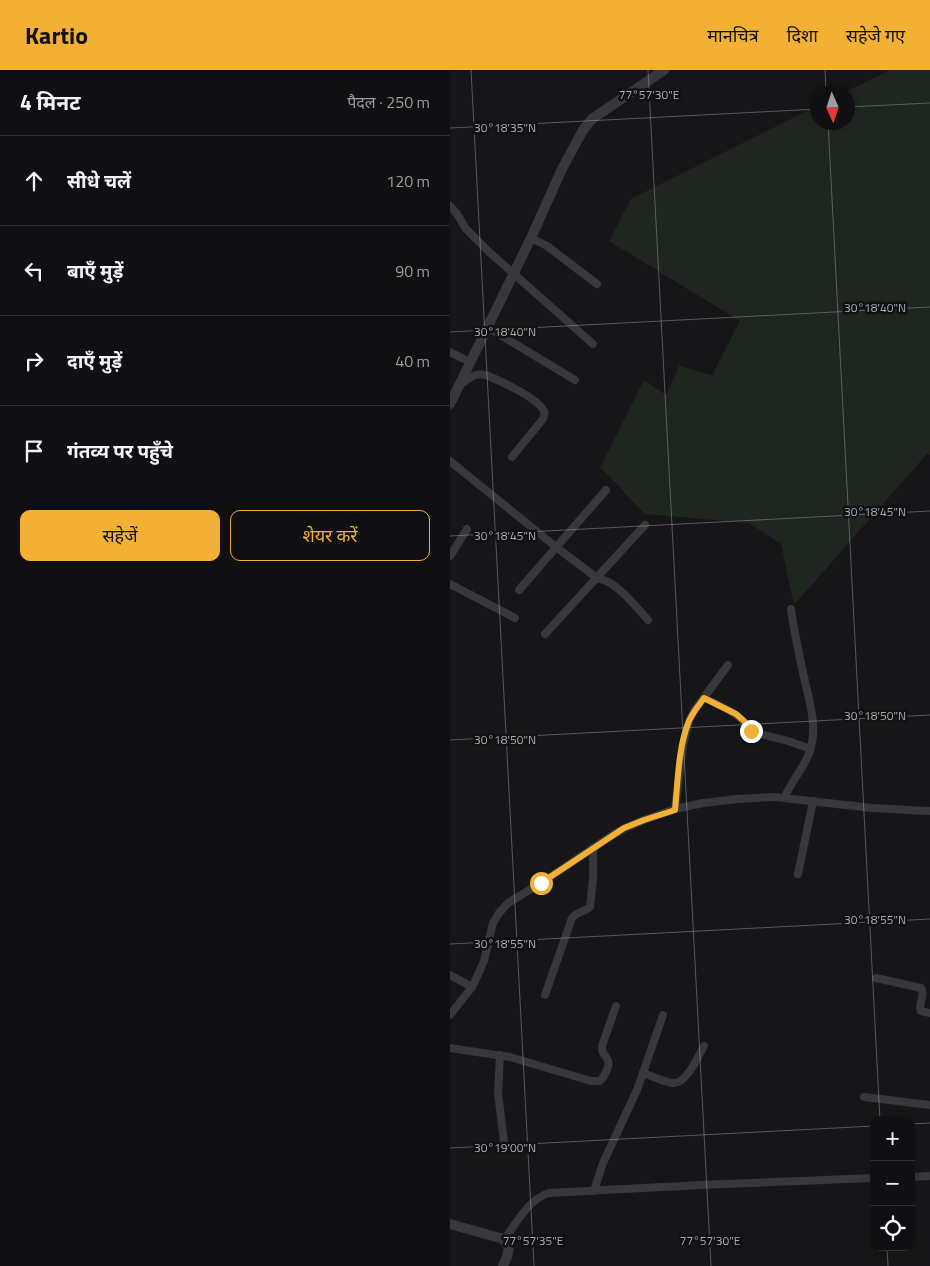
<!DOCTYPE html>
<html lang="hi">
<meta charset="utf-8">
<style>
:root{--surface:#101012;--page:#19191b;--text:#f1f3f6;--muted:#9c9d9f;--line:#303032;--accent:#f2b134}
body{margin:0;font-family:"Titillium Web","Noto Sans Devanagari",sans-serif;background:var(--page);color:var(--text)}
.controls{position:absolute;right:15px;bottom:15px;display:grid;overflow:hidden;border-radius:10px;box-shadow:0 2px 8px #0003}
.controls button{width:45px;height:45px;display:grid;place-items:center;padding:0;border:0;border-bottom:1px solid var(--line);background:var(--surface);color:var(--text);font:25px sans-serif}
.compass{position:absolute;left:360px;top:15px;width:45px;height:45px;border-radius:50%;background:var(--surface);box-shadow:0 2px 8px #0003;rotate:177deg}
.stop{position:absolute;width:15px;height:15px;margin:-11px;border:4px solid #f2b134;border-radius:50%;background:#fff}
.stop.end{background:#f2b134;border-color:#fff;box-shadow:0 1px 5px #0008}
.list{margin:0;padding:0;list-style:none}
h2{display:flex;justify-content:space-between;align-items:center;height:65px;margin:0;padding:0 20px;font-size:21px}
h2 small{font-size:16px;font-weight:400;color:var(--muted)}
.list li{display:grid;grid-template-columns:32px 1fr auto;gap:15px;align-items:center;box-sizing:border-box;height:90px;padding:0 20px;border-top:1px solid var(--line)}
.list b{display:block;font-size:19px;white-space:nowrap}
.list em{font-size:16px;font-style:normal;color:var(--muted)}
.actions{display:flex;gap:10px;padding:15px 20px}
.actions a{flex:1;padding:11px 0;border:1px solid var(--accent);border-radius:10px;text-align:center;font-size:18px;color:var(--accent)}
.actions .main{background:var(--accent);color:#111}
.icon{flex:none;width:28px;height:28px;fill:none;stroke:currentColor;stroke-width:2;stroke-linecap:round;stroke-linejoin:round}
.map{position:relative;flex:none;width:480px;height:1196px;overflow:hidden}
header{display:flex;align-items:center;gap:30px;box-sizing:border-box;height:70px;padding:0 25px;background:var(--accent);color:#111}
header strong{font-size:24px}
nav{display:flex;gap:28px;margin-inline-start:auto;font-size:18px}
main{display:flex}
aside{flex:1;background:var(--surface)}
.map>svg:first-child{display:block}
.green{fill:#1e261f}
.lines{fill:none;stroke-linecap:round;stroke-linejoin:round}
.minor{stroke:#37383d;stroke-width:8}
.tertiary{stroke:#37383d;stroke-width:10}
.route{stroke:#f2b134;stroke-width:6}
.ticks{fill:none;stroke:#a8adb8;stroke-width:1;stroke-opacity:0.45}
.ticks-label{font-size:12px;text-anchor:middle;fill:#a8adb8;stroke:#111113;stroke-width:5;stroke-linejoin:round;paint-order:stroke}
</style>
<header>
<strong>Kartio</strong>
<nav><a>मानचित्र</a><a>दिशा</a><a>सहेजे गए</a></nav>
</header>
<main>
<aside>
<h2>4 मिनट<small>पैदल · 250 m</small></h2>
<ul class="list">
<li><svg class="icon" aria-label="ahead" viewBox="0 0 24 24"><path d="M12 20V5M6 11l6-6 6 6"/></svg><div><b>सीधे चलें</b></div><em>120 m</em></li>
<li><svg class="icon" aria-label="left" viewBox="0 0 24 24"><path d="M17 20v-9H6M10 6l-5 5 5 5"/></svg><div><b>बाएँ मुड़ें</b></div><em>90 m</em></li>
<li><svg class="icon" aria-label="right" viewBox="0 0 24 24"><path d="M7 20v-9h11M14 6l5 5-5 5"/></svg><div><b>दाएँ मुड़ें</b></div><em>40 m</em></li>
<li><svg class="icon" aria-label="arrive" viewBox="0 0 24 24"><path d="M6 21V4h12l-3 4 3 4H6"/></svg><div><b>गंतव्य पर पहुँचे</b></div></li>
</ul>
<div class="actions"><a class="main">सहेजें</a><a>शेयर करें</a></div>
</aside>
<div class="map">
<svg width="480" height="1196" viewBox="0 0 480 1196">
<rect width="100%" height="100%" fill="#161618"/>
<!-- green -->
<path class="green" d="M440,0H480V385L477,384L344,535L331,474L299,453L195,444L150,397L194,310L216,325L229,296L262,305L290,251L159,171L181,129L367,36L368,52H398V22H395Z"/>
<g class="lines">
<!-- minor -->
<g class="minor">
<path d="M0,136L7,144L16,159L38,181L143,274"/>
<path d="M81,168L97,176L147,214"/>
<path d="M37,257L125,310"/>
<path d="M0,282L20,292"/>
<path d="M11,314C21,307 24,303 36,305C50,311 88,328 94,341C95,345 94,346 93,349L62,387"/>
<path d="M0,391L106,477L147,508C168,512 184,535 198,550"/>
<path d="M0,486L17,459"/>
<path d="M0,514L65,548"/>
<path d="M69,520L156,420"/>
<path d="M95,564L195,455"/>
<path d="M254,628C266,634 280,639 290,648C295,652 298,659 303,662L338,671L361,679"/>
<path d="M335,727C341,711 356,696 360,680C368,657 359,630 354,607C349,584 344,562 341,539"/>
<path d="M225,739L233,675L239,651L244,641L278,595"/>
<path d="M348,804L363,731"/>
<path d="M0,905L22,917"/>
<path d="M426,908L471,918C475,924 470,931 470,938L471,941L480,943"/>
<path d="M95,925L122,848C127,842 134,842 140,837L143,809V778"/>
<path d="M0,945L22,917L26,909L34,891L43,853L49,843L58,833L91,813L161,766L175,758L194,750L225,739L253,733L287,729L324,727L422,738L480,741"/>
<path d="M0,978L60,987L141,1011H150C154,1007 160,997 158,991C156,984 151,985 152,976L166,936"/>
<path d="M50,985L48,1023L54,1072"/>
<path d="M193,1003C202,1006 213,1012 223,1013C237,1014 248,986 254,976"/>
<path d="M414,1027L480,1035"/>
<path d="M461,1107L480,1106"/>
<path d="M144,1121L153,1093L187,1020L213,945"/>
<path d="M54,1170C66,1154 78,1129 99,1123L250,1115L424,1108"/>
</g>
<!-- tertiary -->
<g class="tertiary">
<path d="M0,334L81,168L112,99L133,60L142,49L214,0"/>
<path d="M0,1154L50,1168L54,1170L59,1177L57,1187L53,1196"/>
</g>
</g>
<g class="lines">
<!-- route -->
<path class="route" d="M91,813L174,758L194,750L225,740C228,710 228,678 239,651C243,642 249,635 254,628L286,644L294,651L301,661"/>
</g>
<!-- ticks -->
<path class="ticks" d="M21,0L84,1196M198,0L261,1196M375,0L376,22M398,37L480,33M378,52L430,1050M0,58L368,39M0,262L480,237M0,466L480,441M0,670L480,645M0,874L480,849M461,1054L480,1053M0,1078L424,1056M437,1177L438,1196"/>
<g class="ticks-label">
<text x="199" y="29">77°57'30"E</text>
<text x="55" y="62">30°18'35"N</text>
<text x="425" y="242">30°18'40"N</text>
<text x="55" y="266">30°18'40"N</text>
<text x="425" y="446">30°18'45"N</text>
<text x="55" y="470">30°18'45"N</text>
<text x="425" y="650">30°18'50"N</text>
<text x="55" y="674">30°18'50"N</text>
<text x="425" y="854">30°18'55"N</text>
<text x="55" y="878">30°18'55"N</text>
<text x="55" y="1082">30°19'00"N</text>
<text x="83" y="1175">77°57'35"E</text>
<text x="260" y="1175">77°57'30"E</text>
</g>
</svg>
<div class="controls">
<button>+</button>
<button>−</button>
<button><svg class="icon" aria-label="locate" viewBox="0 0 24 24"><circle cx="12" cy="12" r="6"/><path d="M12 2v4M12 18v4M2 12h4M18 12h4"/></svg></button>
</div>
<svg class="compass" viewBox="-18 -18 36 36"><path d="M0-13l5 13h-10z" fill="#e53935"/><path d="M0 13l5-13h-10z" fill="#9c9d9f"/></svg>
<div class="stop" style="left:91px;top:813px"></div>
<div class="stop end" style="left:301px;top:661px"></div>
</div>
</main>
